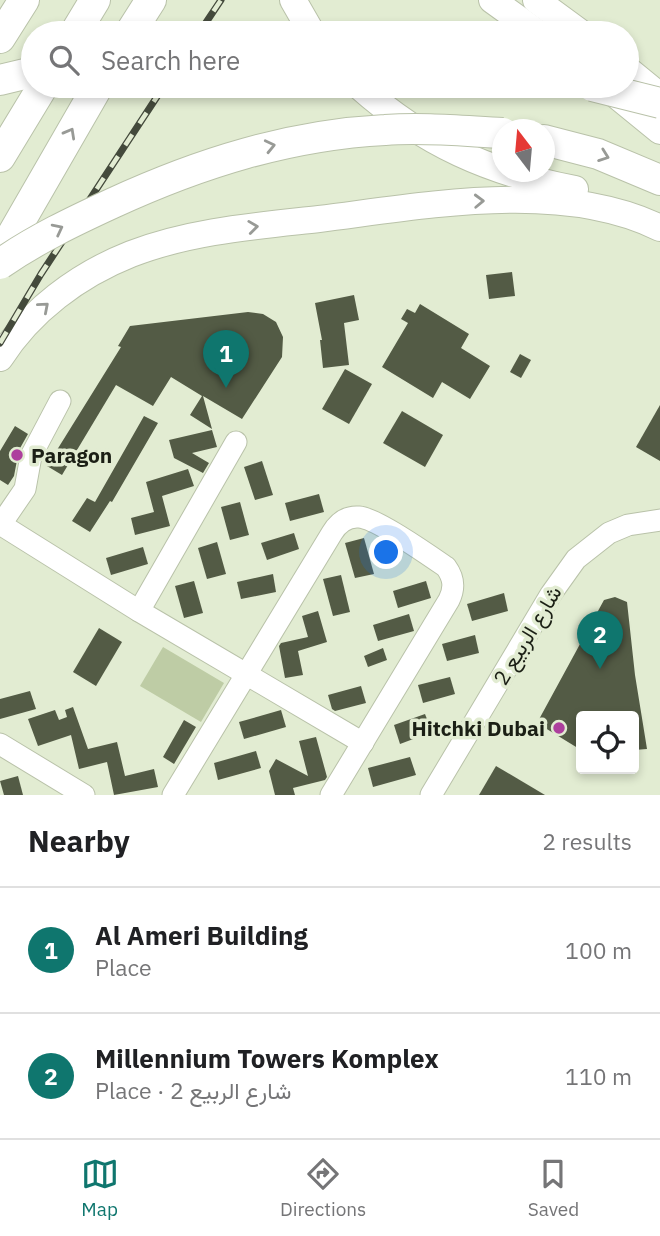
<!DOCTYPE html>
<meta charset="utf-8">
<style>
:root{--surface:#fff;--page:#f6f6f6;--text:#202124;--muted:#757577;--line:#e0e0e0;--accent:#0f766e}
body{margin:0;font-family:"IBM Plex Sans",Vazirmatn,sans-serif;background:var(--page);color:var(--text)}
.controls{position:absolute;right:21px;bottom:21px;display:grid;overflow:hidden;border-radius:7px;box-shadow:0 4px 10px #0003}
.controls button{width:63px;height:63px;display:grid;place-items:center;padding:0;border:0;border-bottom:2px solid var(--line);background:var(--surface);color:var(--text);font:35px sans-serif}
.compass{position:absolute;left:492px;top:119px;width:63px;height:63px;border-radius:50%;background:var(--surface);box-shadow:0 4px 10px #0003;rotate:344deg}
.you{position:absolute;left:387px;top:553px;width:24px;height:24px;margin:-18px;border:5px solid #fff;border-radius:50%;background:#1a73e8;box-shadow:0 0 0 10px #1a73e833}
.badge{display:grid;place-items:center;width:46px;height:46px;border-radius:50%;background:var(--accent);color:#fff;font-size:23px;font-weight:700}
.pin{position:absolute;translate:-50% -58px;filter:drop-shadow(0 2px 4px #0008)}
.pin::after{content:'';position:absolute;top:37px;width:24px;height:21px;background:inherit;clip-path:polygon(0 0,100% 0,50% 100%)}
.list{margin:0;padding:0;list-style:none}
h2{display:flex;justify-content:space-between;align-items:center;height:91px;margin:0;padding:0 28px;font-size:30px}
h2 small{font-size:23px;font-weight:400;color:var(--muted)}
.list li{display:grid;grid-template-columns:46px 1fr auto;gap:21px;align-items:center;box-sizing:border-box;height:126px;padding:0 28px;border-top:2px solid var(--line)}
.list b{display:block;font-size:26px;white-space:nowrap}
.list p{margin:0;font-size:23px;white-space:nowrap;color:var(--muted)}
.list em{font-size:23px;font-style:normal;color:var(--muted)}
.icon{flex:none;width:38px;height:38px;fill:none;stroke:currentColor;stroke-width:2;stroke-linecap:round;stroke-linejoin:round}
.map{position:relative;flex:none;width:660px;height:795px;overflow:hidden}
.search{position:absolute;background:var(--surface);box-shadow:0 4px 10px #0003;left:21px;right:21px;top:21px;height:77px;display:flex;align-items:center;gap:18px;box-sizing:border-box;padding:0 24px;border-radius:38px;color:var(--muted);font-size:26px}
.sheet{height:343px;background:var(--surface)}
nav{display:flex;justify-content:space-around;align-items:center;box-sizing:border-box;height:98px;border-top:2px solid var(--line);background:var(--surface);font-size:19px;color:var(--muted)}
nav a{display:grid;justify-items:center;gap:4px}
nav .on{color:var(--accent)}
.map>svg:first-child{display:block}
.green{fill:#becca5}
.building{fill:#535b45}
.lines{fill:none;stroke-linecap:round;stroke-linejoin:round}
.minor-casing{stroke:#b9c2a9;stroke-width:23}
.major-casing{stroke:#b9c2a9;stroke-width:28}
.highway-casing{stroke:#b9c2a9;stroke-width:32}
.minor{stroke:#fff;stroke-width:21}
.major{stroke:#fff;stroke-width:26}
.highway{stroke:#fff;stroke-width:30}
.rail-casing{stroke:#444a3c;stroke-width:7}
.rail{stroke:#e2ecd2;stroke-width:4.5;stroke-dasharray:13;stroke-linecap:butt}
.highway-bridge-casing{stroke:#b9c2a9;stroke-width:32;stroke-linecap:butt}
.highway-bridge{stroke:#fff;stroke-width:30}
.oneway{stroke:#989a96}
.poi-dot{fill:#ad3f9d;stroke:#e2ecd2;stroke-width:2.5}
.labels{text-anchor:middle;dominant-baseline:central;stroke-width:7;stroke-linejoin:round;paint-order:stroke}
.poi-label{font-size:21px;font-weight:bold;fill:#1b1f15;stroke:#e2ecd2;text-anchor:start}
.street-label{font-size:21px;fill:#1b1f15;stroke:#e2ecd2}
</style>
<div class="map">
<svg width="660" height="795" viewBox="0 0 660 795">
<rect width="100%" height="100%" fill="#e2ecd2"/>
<!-- green -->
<path class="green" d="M163,647L224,683L201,722L140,686Z"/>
<!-- building -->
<g class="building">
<path d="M512,272L515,296L489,299L486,275Z"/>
<path d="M354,295L359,320L344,323L349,365L323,368L320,340H322L315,303Z"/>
<path d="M420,304L469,334L461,348L490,366L470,399L442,382L433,398L382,367L408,323L401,319L407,309L415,313Z"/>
<path d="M248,312L263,314L276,322L283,337L282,357L242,419L203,396L212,429L190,415L202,396L171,377L153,406L116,385L62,475L47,466L121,347L118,346L130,326Z"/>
<path d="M520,354L531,360L521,378L510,372Z"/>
<path d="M345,369L372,384L349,424L322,409Z"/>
<path d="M660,405V461L636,447Z"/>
<path d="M402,411L443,435L425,467L383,443Z"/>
<path d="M144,416L158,423L112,502L110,501L90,532L72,521L87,498L95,502Z"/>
<path d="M15,426L28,434L19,450L14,476L8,485L0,480V451Z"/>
<path d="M212,430L217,447L192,453L209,463L203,473L174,458L169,440Z"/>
<path d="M262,461L273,495L255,500L244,467Z"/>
<path d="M188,469L194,486L162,496L170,526L135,535L131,518L154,512L146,482Z"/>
<path d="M319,494L324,512L290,521L285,503Z"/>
<path d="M240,502L249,535L230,540L221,507Z"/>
<path d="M294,533L299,549L267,560L261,543Z"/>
<path d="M364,538L374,574L355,578L345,543Z"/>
<path d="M217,542L226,574L207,579L198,548Z"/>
<path d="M143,547L148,564L111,575L106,558Z"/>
<path d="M273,574L276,592L241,599L237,582Z"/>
<path d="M341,575L350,612L333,616L323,579Z"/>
<path d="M194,581L203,613L184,618L175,586Z"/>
<path d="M426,581L431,598L398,608L393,591Z"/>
<path d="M504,593L508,611L472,621L467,604Z"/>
<path d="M615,597L627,602L635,675L647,749L634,750V716H581V750L537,723L604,600Z"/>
<path d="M318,611L327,642L298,651L303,675L285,678L279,646L281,643L308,637L302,616Z"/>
<path d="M409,614L414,631L378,641L373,625Z"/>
<path d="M99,628L122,642L96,686L73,672Z"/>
<path d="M475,635L479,653L447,661L442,644Z"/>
<path d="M383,648L387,660L368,667L364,656Z"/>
<path d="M450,677L455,694L423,703L418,685Z"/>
<path d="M361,686L366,703L335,711L332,709L328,695Z"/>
<path d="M30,691L36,709L0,719V699Z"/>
<path d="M73,707L88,749L117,742L125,776L154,769L158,787L114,795L107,762L79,769L71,735L38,746L28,719L55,710L59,720L67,717L65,710Z"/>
<path d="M281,710L286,727L244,739L239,722Z"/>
<path d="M425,714L432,732L400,744L394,725Z"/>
<path d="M184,720L196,727L174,764L163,757Z"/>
<path d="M316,737L327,777L325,780L293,788L295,795H275L269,771L276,759L308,776L299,741Z"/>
<path d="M256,751L261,768L218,780L214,763Z"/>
<path d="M410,757L416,775L373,787L368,768Z"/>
<path d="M496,766L545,795H479Z"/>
<path d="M18,776L23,795H4L0,781Z"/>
</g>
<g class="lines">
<defs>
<g id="minor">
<path d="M0,524L139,611L363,743"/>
<path d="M1,524L25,489L31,456L60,401"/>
<path d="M139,611L236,442"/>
<path d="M0,744L84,795"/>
<path d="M173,795L332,533C338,523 346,516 359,517C376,518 430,556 446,567C454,578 455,588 449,600L331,795"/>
<path d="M431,795L551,594L576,559L609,533L628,525L660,520"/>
</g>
<g id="major">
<path d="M293,0L312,33"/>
<path d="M492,0L538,33"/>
<path d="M536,0L581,33"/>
<path d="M627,69L660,96"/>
<path d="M359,86C424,144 490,173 575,189"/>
<path d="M611,91L660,131"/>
<path d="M0,358C30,311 78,275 131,254C190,231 256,226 319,219C424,206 561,179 660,228"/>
</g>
<g id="highway">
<path d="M75,33L95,0"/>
<path d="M130,33L151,0"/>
<path d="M0,38L24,0"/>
<path d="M0,80L33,72"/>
<path d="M544,140L598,154L660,180"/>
<path d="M0,157L43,86"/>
<path d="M0,256L98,86"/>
</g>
</defs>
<!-- minor casing -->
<use href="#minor" class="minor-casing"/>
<!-- major casing -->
<use href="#major" class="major-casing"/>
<!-- highway casing -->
<use href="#highway" class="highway-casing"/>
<!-- minor -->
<use href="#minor" class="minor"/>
<!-- major -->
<use href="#major" class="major"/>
<!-- highway -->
<use href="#highway" class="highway"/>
<defs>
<g id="rail">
<path d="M199,33L221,0"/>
<path d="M0,343L41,274L164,86"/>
</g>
</defs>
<!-- rail casing -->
<use href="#rail" class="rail-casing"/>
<!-- rail -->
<use href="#rail" class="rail"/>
<defs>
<g id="highway-bridge">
<path d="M592,86L660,103"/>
<path d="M0,264C36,239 74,221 113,203C200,163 289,135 385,130C424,127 463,131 503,133"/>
</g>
</defs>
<!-- highway-bridge casing -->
<use href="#highway-bridge" class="highway-bridge-casing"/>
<!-- highway-bridge -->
<use href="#highway-bridge" class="highway-bridge"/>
</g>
<!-- one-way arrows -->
<defs><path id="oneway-chevron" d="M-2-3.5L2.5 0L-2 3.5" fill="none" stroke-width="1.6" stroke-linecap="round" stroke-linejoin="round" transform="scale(1.75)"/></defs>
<g class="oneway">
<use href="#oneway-chevron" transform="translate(70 133) rotate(-61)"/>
<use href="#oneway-chevron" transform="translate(270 146) rotate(-13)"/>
<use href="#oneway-chevron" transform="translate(604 156) rotate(20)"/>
<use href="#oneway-chevron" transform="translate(479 201) rotate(-2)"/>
<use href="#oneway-chevron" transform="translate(253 227) rotate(-7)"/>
<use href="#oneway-chevron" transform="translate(58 229) rotate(-27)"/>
<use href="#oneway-chevron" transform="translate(44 307) rotate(-41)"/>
</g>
<!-- markers -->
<g class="poi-dot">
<circle cx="17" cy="455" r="7"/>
<circle cx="559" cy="728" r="7"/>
</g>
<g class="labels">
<!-- poi labels -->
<g class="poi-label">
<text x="31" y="455">Paragon</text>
<text x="545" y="728" text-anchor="end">Hitchki Dubai</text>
</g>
<!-- street labels -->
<g class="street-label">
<text transform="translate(527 635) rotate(-59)">شارع الربيع 2</text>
</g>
</g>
</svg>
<div class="controls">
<button><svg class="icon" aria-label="locate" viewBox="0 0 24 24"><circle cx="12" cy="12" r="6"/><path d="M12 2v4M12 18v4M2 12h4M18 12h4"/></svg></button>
</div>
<svg class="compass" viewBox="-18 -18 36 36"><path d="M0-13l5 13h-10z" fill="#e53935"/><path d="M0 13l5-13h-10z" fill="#757577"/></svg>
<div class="you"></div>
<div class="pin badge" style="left:226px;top:388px">1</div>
<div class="pin badge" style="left:600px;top:669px">2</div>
<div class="search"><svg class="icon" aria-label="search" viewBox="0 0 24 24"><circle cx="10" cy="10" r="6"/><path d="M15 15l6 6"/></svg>Search here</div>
</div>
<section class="sheet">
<h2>Nearby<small>2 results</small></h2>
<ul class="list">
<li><span class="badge">1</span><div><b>Al Ameri Building</b><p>Place</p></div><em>100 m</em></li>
<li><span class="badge">2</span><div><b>Millennium Towers Komplex</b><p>Place · شارع الربيع 2</p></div><em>110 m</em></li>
</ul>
</section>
<nav>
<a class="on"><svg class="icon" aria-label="map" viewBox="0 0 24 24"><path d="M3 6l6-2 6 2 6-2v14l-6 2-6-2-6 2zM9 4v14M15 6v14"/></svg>Map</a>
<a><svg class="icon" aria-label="directions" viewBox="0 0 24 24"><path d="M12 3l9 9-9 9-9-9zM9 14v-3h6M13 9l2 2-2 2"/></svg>Directions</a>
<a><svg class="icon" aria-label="saved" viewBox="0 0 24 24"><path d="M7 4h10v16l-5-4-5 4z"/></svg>Saved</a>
</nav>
